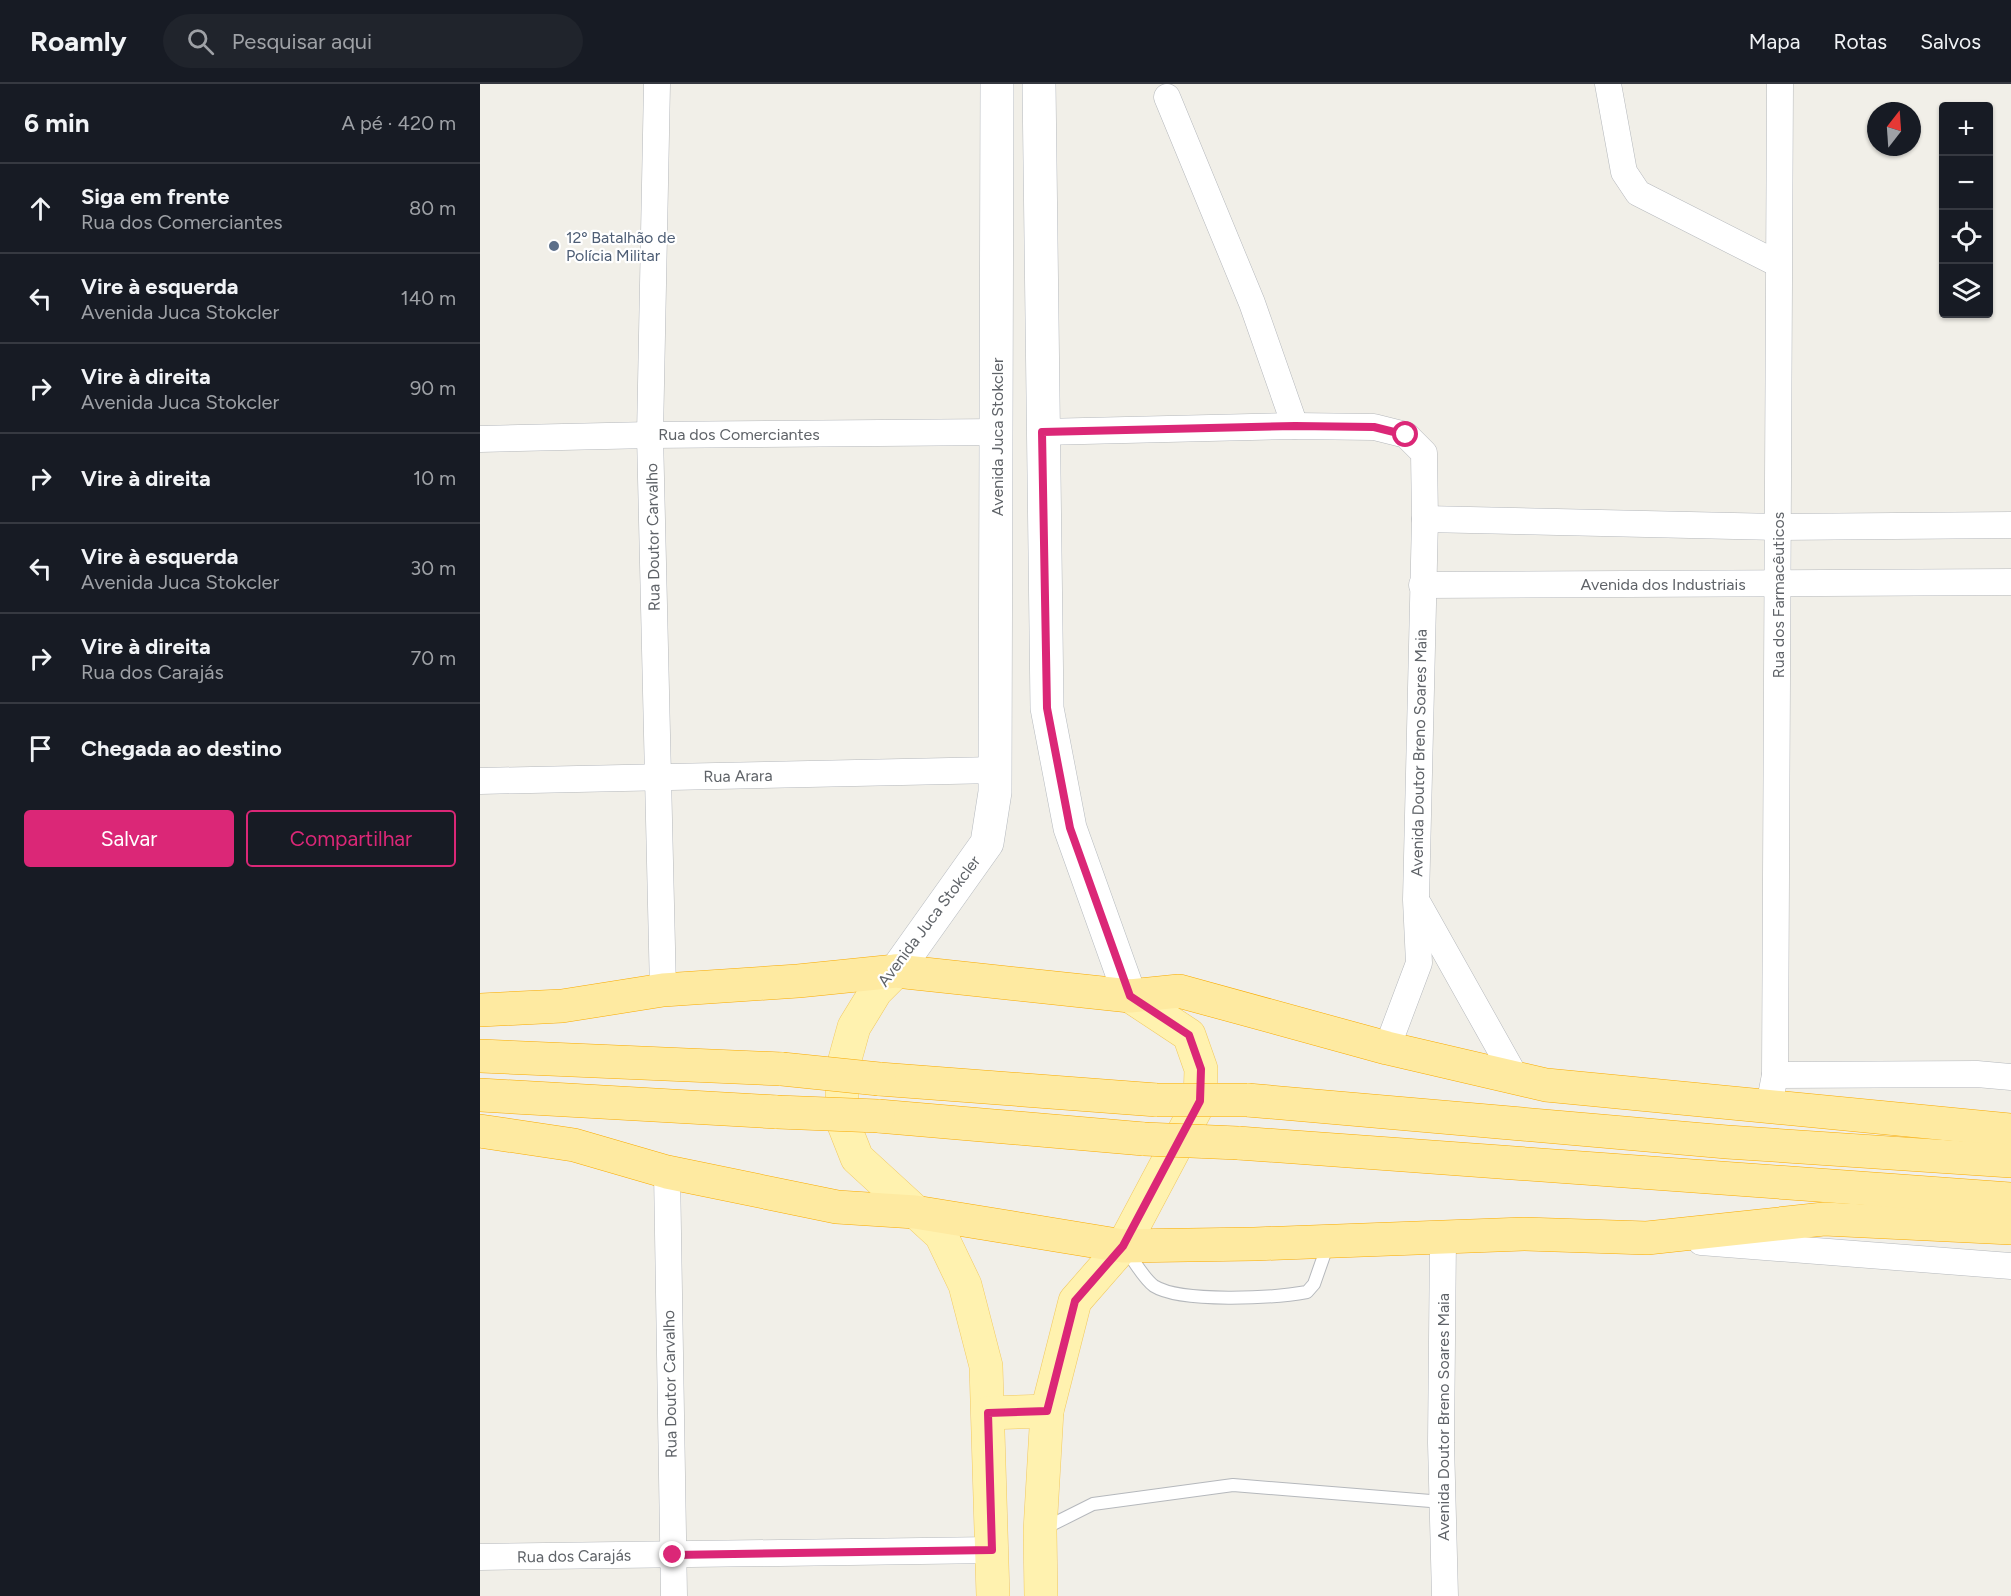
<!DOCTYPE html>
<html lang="pt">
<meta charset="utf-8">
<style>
:root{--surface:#171b24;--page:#20242c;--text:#f1f3f6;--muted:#9ea1a6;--line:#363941;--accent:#db2777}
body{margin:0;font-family:Figtree,sans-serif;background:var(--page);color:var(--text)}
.controls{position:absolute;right:18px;top:18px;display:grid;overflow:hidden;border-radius:6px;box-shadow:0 2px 4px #0004}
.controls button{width:54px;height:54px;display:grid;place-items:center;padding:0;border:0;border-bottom:2px solid var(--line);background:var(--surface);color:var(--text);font:30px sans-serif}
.compass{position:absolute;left:1387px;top:18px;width:54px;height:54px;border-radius:50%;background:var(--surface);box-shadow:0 2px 4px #0004;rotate:17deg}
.stop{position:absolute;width:18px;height:18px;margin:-14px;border:4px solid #db2777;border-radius:50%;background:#fff}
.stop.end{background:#db2777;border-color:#fff;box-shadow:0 2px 6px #0008}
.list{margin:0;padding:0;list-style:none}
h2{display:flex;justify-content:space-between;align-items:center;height:78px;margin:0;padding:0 24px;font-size:26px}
h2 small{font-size:20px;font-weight:400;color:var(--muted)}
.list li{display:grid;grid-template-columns:39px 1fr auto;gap:18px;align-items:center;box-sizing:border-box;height:90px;padding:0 24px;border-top:2px solid var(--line)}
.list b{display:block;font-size:22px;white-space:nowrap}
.list p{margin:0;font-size:20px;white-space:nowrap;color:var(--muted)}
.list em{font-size:20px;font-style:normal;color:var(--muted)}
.actions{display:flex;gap:12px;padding:18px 24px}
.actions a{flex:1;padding:14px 0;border:2px solid var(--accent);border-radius:6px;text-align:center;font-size:21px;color:var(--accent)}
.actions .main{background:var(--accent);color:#fff}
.icon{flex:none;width:33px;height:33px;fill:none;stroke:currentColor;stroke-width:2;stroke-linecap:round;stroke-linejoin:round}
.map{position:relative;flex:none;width:1531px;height:1512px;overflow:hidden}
header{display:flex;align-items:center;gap:36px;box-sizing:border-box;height:84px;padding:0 30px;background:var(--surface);border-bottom:2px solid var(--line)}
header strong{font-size:28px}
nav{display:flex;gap:33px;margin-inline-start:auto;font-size:21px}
.search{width:420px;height:54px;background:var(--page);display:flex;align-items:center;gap:15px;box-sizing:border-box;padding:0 21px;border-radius:33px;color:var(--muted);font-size:22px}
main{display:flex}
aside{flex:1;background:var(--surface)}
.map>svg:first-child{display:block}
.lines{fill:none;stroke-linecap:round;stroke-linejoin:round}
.service-casing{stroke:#b5b8bc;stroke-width:14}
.minor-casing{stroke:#b5b8bc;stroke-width:27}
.secondary-casing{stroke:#b6babf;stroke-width:34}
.primary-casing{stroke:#f2c960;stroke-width:34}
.trunk-casing{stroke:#f9ab00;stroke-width:34}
.service{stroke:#fff;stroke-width:12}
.minor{stroke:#fff;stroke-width:26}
.secondary{stroke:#fff;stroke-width:33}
.primary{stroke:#fff2af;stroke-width:33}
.trunk{stroke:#feeaa1;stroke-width:33}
.trunk-bridge-casing{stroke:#f9ab00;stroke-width:34;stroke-linecap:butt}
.trunk-bridge{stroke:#feeaa1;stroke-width:33}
.route{stroke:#db2777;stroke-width:8}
.service-dot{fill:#5c6f8a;stroke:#fff;stroke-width:2}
.labels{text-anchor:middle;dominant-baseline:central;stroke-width:4.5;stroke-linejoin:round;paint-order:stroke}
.service-label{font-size:16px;fill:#4e5e75;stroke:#fff;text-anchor:start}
.street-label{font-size:16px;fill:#5f6368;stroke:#fff}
</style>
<header>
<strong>Roamly</strong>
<div class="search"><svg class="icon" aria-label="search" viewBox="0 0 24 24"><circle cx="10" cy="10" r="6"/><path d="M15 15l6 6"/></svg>Pesquisar aqui</div>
<nav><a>Mapa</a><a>Rotas</a><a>Salvos</a></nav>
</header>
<main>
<aside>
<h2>6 min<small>A pé · 420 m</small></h2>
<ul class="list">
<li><svg class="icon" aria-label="ahead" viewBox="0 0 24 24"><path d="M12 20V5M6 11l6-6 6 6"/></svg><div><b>Siga em frente</b><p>Rua dos Comerciantes</p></div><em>80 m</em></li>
<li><svg class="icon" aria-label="left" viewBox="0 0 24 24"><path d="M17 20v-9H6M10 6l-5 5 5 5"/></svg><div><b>Vire à esquerda</b><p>Avenida Juca Stokcler</p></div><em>140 m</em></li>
<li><svg class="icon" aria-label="right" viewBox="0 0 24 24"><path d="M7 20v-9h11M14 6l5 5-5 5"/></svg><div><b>Vire à direita</b><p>Avenida Juca Stokcler</p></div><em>90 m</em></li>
<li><svg class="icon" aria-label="right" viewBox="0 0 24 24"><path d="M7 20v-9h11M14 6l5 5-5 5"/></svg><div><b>Vire à direita</b></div><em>10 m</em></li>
<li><svg class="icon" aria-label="left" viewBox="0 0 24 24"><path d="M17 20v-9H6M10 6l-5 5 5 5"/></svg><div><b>Vire à esquerda</b><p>Avenida Juca Stokcler</p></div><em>30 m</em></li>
<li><svg class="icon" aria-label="right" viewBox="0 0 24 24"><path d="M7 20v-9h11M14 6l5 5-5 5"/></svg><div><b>Vire à direita</b><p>Rua dos Carajás</p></div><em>70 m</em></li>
<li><svg class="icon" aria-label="arrive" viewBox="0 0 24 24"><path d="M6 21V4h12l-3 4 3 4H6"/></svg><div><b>Chegada ao destino</b></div></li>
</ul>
<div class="actions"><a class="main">Salvar</a><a>Compartilhar</a></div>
</aside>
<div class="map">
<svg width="1531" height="1512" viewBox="0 0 1531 1512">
<rect width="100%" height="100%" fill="#f1efe8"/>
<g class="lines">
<defs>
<g id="service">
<path d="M645,1165C654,1176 663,1194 674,1202C701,1219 794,1214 827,1208L834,1200L848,1160"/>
<path d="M563,1445L613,1420L753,1401L963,1418"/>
</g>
<g id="minor">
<path d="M177,0L170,351L183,906"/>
<path d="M1128,0L1144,88L1158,109L1298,180"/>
<path d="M687,13L772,219L815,342"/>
<path d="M562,348L815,342L894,343L926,351L944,369L945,435L936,816L939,879L907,964"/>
<path d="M0,355L170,351L518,348"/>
<path d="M945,435L1298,443L1531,441"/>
<path d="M942,501L1531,498"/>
<path d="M0,697L516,686"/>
<path d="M939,821L1036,994"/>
<path d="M1295,991L1497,990L1531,993"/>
<path d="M1289,1022L1295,991L1300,0"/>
<path d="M187,1088L194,1512"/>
<path d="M963,1154L961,1359L965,1512"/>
<path d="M1221,1158L1531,1182"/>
<path d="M0,1473L512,1466"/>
</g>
<g id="secondary">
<path d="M559,0L567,624L590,744L650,912"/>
<path d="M416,887L507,759L515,708L517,0"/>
</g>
<g id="primary">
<path d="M416,887L396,907L374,943L362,986V1036L377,1074L461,1151L485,1201L506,1282L513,1512"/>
<path d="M508,1329L567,1327"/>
<path d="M561,1512L560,1447L567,1327L595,1217L643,1162L720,1017L721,985L709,951L650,912"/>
</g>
<g id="trunk">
<path d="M0,926L82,922L183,906L318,897L416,887L650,912L699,907L907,964L1066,1001L1531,1046"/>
<path d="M0,972L302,985"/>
<path d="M399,995L677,1016"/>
<path d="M0,1011L297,1028"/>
<path d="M767,1016L1247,1058L1531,1077"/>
<path d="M398,1032L664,1055"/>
<path d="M0,1047L94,1061L187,1088L357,1123L435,1128L643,1162L774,1160L1044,1150L1167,1154L1344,1135L1531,1144"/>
<path d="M758,1059L1531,1115"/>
</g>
</defs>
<!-- service casing -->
<use href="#service" class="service-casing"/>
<!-- minor casing -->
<use href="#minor" class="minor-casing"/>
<!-- secondary casing -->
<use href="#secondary" class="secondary-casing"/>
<!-- primary casing -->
<use href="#primary" class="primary-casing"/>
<!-- trunk casing -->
<use href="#trunk" class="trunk-casing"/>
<!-- service -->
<use href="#service" class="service"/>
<!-- minor -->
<use href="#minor" class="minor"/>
<!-- secondary -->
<use href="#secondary" class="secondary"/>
<!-- primary -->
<use href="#primary" class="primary"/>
<!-- trunk -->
<use href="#trunk" class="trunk"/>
<defs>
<g id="trunk-bridge">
<path d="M302,985L399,995"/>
<path d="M677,1016H767"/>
<path d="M297,1028L398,1032"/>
<path d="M664,1055L758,1059"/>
</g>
</defs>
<!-- trunk-bridge casing -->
<use href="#trunk-bridge" class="trunk-bridge-casing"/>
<!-- trunk-bridge -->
<use href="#trunk-bridge" class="trunk-bridge"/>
</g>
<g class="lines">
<!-- route -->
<path class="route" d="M193,1471L512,1466L508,1329L567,1327L595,1217L643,1162L720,1017L721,985L709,951L650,912L590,744L567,624L562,348L815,342L894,343L926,351"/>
</g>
<!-- markers -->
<circle class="service-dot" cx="74" cy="162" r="6"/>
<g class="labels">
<!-- service labels -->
<g class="service-label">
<text x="86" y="153">12º Batalhão de<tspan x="86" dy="18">Polícia Militar</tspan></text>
</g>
<!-- street labels -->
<g class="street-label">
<text x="259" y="350">Rua dos Comerciantes</text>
<text transform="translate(517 353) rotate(-90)">Avenida Juca Stokcler</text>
<text transform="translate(173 453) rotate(-91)">Rua Doutor Carvalho</text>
<text x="1183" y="500">Avenida dos Industriais</text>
<text transform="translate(1298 511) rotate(-90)">Rua dos Farmacêuticos</text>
<text transform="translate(939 669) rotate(-89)">Avenida Doutor Breno Soares Maia</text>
<text transform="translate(258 692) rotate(-1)">Rua Arara</text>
<text transform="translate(449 837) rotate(-53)">Avenida Juca Stokcler</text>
<text transform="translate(190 1300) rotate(-91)">Rua Doutor Carvalho</text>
<text transform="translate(963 1333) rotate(-90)">Avenida Doutor Breno Soares Maia</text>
<text transform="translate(94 1472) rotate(-1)">Rua dos Carajás</text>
</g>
</g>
</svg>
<div class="controls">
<button>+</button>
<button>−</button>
<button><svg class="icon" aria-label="locate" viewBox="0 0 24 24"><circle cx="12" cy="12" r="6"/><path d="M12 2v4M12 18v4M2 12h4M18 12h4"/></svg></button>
<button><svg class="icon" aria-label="layers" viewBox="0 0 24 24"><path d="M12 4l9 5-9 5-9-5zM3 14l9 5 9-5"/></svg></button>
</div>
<svg class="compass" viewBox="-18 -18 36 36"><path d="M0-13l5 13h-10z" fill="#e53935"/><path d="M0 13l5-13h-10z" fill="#9ea1a6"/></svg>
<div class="stop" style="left:926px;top:351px"></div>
<div class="stop end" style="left:193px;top:1471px"></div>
</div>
</main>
